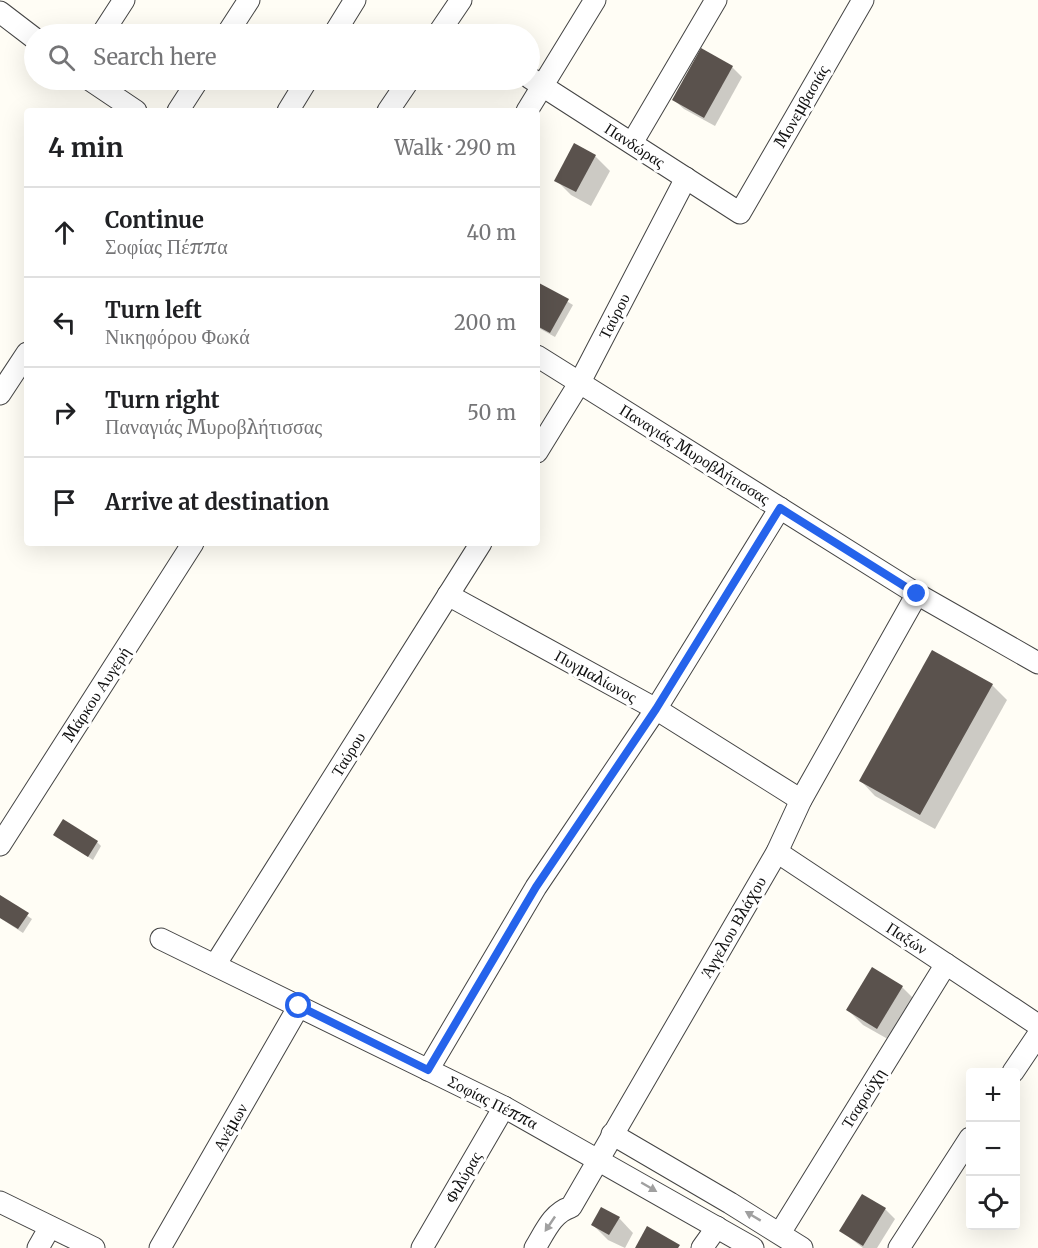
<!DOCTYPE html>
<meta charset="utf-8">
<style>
:root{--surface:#fff;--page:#f2f2f2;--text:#202124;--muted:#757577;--line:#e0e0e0}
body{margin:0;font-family:Merriweather,serif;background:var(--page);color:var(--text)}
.controls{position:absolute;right:18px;bottom:18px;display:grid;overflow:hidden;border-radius:6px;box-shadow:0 6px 24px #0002}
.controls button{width:54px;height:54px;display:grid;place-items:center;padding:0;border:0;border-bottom:2px solid var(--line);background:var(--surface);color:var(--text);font:30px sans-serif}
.stop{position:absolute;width:18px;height:18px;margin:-14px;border:4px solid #2563eb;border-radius:50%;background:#fff}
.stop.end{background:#2563eb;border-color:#fff;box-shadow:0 2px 6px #0008}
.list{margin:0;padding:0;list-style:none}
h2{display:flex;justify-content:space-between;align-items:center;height:78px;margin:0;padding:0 24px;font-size:26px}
h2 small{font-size:20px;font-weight:400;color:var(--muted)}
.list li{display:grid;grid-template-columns:39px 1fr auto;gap:18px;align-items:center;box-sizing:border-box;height:90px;padding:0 24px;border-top:2px solid var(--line)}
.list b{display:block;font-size:22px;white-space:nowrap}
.list p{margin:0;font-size:20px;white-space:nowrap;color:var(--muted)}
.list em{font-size:20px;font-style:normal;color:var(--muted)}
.icon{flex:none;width:33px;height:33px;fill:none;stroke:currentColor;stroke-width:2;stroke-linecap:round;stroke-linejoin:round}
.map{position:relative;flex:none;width:1038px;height:1248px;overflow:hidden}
.search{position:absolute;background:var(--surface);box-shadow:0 6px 24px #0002;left:24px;top:24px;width:516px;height:66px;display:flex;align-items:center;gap:15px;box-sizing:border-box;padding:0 21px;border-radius:33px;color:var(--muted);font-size:22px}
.panel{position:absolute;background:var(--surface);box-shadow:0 6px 24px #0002;left:24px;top:108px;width:516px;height:438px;border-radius:6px}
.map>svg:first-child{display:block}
.shadow{fill:#0003}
.building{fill:#5a524d}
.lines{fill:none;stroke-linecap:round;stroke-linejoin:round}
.minor-casing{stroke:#444;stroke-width:23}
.minor{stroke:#fff;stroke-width:21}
.oneway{fill:#a0a0a0}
.route{stroke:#2563eb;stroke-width:8}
.labels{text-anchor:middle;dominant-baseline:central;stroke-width:6;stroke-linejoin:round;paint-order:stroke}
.street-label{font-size:16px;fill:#111;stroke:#fff}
</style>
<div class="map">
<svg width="1038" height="1248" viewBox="0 0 1038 1248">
<rect width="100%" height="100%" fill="#fffdf5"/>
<!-- shadow -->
<g class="shadow">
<path d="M702,50L732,67L742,77L715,126L684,109L674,100Z"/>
<path d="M595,156L610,171L591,206L571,195L556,180Z"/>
<path d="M540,285L573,305L555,337L537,327V290Z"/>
<path d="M992,685L1007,700L935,829L875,796L861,781Z"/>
<path d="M55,835L97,842L101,846L93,860Z"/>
<path d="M0,897L32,919L23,933L0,918Z"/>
<path d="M902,987L917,1002L893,1042L863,1025L848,1010Z"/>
<path d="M885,1209L895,1219L877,1248H863L841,1231Z"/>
<path d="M619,1218L633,1233L625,1248L608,1240L593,1225Z"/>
</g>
<!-- building -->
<g class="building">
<path d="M701,48L733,66L704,118L672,100Z"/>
<path d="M574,143L596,155L576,192L554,181Z"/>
<path d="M539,283L569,299L550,333L537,326Z"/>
<path d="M932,650L993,684L920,815L859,781Z"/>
<path d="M63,819L98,841L88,857L53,835Z"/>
<path d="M0,895L29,913L18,929L0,918Z"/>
<path d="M872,967L903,986L877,1029L846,1010Z"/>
<path d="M862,1194L886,1208L863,1246L839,1231Z"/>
<path d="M601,1207L620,1217L609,1235L591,1225Z"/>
<path d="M647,1226L680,1245L678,1248H635Z"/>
</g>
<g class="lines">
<defs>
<g id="minor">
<path d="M0,12L34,38"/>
<path d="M102,34L124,0"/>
<path d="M227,34L249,0"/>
<path d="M334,34L355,0"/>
<path d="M438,34L461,0"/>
<path d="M530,78L740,213L863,0"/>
<path d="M90,80L136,111"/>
<path d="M178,111L198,80"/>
<path d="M288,111L307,80"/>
<path d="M388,111L409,80"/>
<path d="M527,111L595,0"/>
<path d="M632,143L716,0"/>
<path d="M537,356L917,594L1038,663"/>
<path d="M0,394L27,353"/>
<path d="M537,452L580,382L686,178"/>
<path d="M448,595L656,709L801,800"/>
<path d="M0,845L193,543"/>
<path d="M777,852L1038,1025"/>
<path d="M161,939L504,1107L753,1248"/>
<path d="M215,965L481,543"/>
<path d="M428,1070L536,887L656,709L780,508"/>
<path d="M1013,1072L1038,1035"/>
<path d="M612,1134L730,1203L802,1248"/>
<path d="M0,1202L94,1248"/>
<path d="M780,1233L946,964"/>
<path d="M38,1248L50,1227"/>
<path d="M160,1248L299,1006"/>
<path d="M422,1248L504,1107"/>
<path d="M535,1248C545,1232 552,1213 571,1207L777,852L801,800L917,594"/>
<path d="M702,1248L717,1227"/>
<path d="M899,1248L970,1138"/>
</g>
</defs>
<!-- minor casing -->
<use href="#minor" class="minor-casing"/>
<!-- minor -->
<use href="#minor" class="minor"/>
</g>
<!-- one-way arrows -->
<defs><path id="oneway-solid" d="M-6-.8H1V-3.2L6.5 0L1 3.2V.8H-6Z" transform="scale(1.5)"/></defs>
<g class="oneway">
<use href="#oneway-solid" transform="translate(649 1187) rotate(30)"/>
<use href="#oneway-solid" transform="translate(753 1216) rotate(-149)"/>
<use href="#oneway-solid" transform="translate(550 1224) rotate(124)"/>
</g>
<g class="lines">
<!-- route -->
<path class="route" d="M299,1006L428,1070L536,887L656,709L780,508L917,594"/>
</g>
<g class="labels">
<!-- street labels -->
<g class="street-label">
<text transform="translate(801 106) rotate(-60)">Μονεμβασιάς</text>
<text transform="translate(635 145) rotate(33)">Πανδώρας</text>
<text transform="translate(614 316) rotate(-63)">Ταύρου</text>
<text transform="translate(695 454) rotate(32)">Παναγιάς Μυροβλήτισσας</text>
<text transform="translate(596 676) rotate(29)">Πυγμαλίωνος</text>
<text transform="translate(96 694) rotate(-57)">Μάρκου Αυγερή</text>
<text transform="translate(348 754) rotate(-58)">Ταύρου</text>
<text transform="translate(733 927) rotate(-60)">Άγγελου Βλάχου</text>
<text transform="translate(907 938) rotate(33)">Παξών</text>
<text transform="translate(863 1098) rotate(-58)">Τσαρούχη</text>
<text transform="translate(493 1102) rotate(27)">Σοφίας Πέππα</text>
<text transform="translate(230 1127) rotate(-60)">Ανέμων</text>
<text transform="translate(463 1177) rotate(-60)">Φιλύρας</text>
</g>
</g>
</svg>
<div class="controls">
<button>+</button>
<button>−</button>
<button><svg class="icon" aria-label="locate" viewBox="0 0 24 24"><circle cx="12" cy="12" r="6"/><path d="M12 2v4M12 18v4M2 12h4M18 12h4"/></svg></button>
</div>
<div class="stop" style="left:299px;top:1006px"></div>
<div class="stop end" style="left:917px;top:594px"></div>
<div class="search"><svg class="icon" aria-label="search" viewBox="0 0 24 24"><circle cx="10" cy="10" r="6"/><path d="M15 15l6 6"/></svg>Search here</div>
<section class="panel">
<h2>4 min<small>Walk · 290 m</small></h2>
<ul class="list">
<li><svg class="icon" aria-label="ahead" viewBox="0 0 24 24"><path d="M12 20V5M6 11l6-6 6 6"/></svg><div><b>Continue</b><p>Σοφίας Πέππα</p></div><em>40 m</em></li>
<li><svg class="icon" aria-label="left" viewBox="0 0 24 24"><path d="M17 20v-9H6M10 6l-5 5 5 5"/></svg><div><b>Turn left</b><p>Νικηφόρου Φωκά</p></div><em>200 m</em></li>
<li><svg class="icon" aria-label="right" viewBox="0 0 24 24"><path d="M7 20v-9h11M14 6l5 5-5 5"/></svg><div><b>Turn right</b><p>Παναγιάς Μυροβλήτισσας</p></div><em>50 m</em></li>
<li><svg class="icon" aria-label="arrive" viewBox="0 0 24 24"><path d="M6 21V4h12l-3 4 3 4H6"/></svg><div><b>Arrive at destination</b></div></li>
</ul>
</section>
</div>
